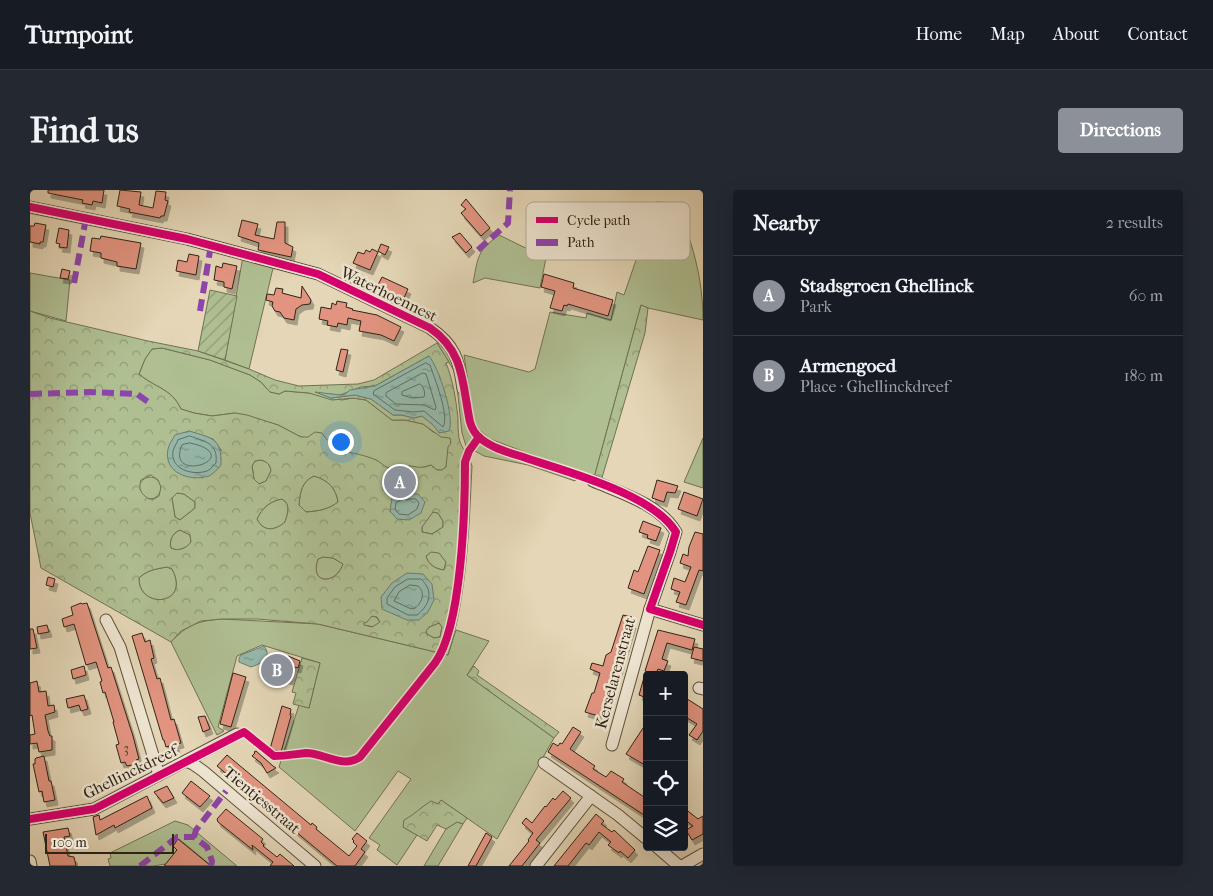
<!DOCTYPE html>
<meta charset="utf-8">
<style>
:root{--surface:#171b24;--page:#242831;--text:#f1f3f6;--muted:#9ea1a6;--line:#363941;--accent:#8c9099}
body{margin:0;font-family:"IM FELL French Canon",serif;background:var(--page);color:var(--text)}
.controls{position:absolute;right:15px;bottom:15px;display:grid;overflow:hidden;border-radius:5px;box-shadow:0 5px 20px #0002}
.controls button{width:45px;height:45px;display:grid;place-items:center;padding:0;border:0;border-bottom:1px solid var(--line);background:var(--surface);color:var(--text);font:25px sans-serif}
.scale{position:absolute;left:15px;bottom:12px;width:129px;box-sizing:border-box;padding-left:5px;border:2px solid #302416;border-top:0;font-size:14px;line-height:18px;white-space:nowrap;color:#302416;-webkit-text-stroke:4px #ede4d0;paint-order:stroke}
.you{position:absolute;left:310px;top:251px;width:18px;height:18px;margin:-12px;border:4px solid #fff;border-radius:50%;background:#1a73e8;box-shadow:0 0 0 8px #1a73e833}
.badge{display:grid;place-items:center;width:32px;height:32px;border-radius:50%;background:var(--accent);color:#fff;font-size:16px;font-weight:700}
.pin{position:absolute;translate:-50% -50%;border:2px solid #fff;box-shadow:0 1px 5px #0006}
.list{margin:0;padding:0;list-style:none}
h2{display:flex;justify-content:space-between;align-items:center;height:65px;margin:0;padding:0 20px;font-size:21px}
h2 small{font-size:16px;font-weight:400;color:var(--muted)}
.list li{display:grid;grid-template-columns:32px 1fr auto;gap:15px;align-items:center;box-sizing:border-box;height:80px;padding:0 20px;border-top:1px solid var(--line)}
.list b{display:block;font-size:19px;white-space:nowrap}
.list p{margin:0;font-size:16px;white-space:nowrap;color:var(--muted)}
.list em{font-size:16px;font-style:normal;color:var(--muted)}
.icon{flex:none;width:28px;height:28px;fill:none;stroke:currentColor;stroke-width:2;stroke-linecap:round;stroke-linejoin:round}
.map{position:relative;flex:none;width:673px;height:676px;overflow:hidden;border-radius:5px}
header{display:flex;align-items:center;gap:30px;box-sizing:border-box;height:70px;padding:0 25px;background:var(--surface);border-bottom:1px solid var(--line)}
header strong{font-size:24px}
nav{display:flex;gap:28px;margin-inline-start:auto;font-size:18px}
.intro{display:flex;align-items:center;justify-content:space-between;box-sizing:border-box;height:120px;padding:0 30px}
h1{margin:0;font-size:35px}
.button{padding:12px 22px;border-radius:5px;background:var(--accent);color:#fff;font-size:18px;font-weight:700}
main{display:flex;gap:30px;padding:0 30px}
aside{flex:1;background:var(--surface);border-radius:5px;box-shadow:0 5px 20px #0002}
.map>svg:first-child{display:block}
.grass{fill:#afbf92;stroke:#707254}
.forest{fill:url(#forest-crowns);stroke:#707254;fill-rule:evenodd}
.garden{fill:url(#garden-furrows);stroke:#707254}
.water{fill:url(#water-ripples);stroke:#6d7d70}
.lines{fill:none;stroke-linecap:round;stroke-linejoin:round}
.shore{stroke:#626e61;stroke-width:1}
.building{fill:#e29480;stroke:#302416;filter:url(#shadow)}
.minor-casing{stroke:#5d503e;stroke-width:13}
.minor{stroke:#ede4d0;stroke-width:11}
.quiet{stroke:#8e44ad;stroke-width:6;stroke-dasharray:12 6;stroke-linecap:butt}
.cycleway-casing{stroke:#ede4d0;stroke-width:11}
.cycleway{stroke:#d6006c;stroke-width:8}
.labels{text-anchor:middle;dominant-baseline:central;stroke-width:5;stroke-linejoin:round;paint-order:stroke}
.number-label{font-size:14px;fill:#5c4030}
.street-label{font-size:16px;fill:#302416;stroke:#ede4d0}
.key{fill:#ede4d0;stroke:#b4aa98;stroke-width:1}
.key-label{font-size:14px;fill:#302416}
</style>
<header>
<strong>Turnpoint</strong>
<nav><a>Home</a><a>Map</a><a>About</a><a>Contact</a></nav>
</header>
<div class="intro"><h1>Find us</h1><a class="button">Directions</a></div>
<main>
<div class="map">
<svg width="673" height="676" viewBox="0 0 673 676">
<defs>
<pattern id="forest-crowns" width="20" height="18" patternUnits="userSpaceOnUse" patternTransform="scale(1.25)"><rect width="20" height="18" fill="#afbf92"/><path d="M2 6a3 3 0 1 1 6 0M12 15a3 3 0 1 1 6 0" fill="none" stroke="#8f9b76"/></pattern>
<pattern id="garden-furrows" width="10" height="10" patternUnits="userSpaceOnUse" patternTransform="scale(1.25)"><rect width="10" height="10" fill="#afbf92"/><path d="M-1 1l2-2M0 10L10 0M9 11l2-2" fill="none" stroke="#8f9b76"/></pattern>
<pattern id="water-ripples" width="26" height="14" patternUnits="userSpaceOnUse" patternTransform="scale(1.25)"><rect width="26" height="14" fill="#95b9ac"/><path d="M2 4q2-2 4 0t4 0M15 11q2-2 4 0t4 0" fill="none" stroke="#7a968b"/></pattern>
<filter id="shadow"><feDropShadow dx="3" dy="5" stdDeviation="0" flood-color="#0004"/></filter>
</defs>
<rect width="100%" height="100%" fill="#e4d6b6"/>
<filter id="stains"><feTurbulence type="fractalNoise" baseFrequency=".004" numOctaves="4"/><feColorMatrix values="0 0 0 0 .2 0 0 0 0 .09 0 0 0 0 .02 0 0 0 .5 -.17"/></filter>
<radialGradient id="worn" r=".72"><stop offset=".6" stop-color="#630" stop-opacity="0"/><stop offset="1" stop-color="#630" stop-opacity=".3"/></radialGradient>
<!-- grass -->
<g class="grass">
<path d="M626,12L646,13C662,51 673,88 673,130L618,118L611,115L564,288L460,249L446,237L443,227L434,165L499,182L505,179L520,122L556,128L557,123L581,130L587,102L594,105Z"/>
<path d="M469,45L516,68L510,98L455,88L443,93C448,67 447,61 469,45Z"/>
<path d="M213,66L244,74L219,179L195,170Z"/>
<path d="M0,83L40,90L36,131L0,121Z"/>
<path d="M409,151C418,162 426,175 429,188C436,218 430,237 458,257L546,288L545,291L498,275L454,266L436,256L432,243L426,187L423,179L407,153Z"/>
<path d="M132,158L180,170L220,185L231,192L240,202L249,204L255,201L279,203L312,210L323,208L336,210L362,230H375L393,234L403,242L420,248L421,253L416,277L412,280H407L401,275L387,279L373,276L364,279L355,277L346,270L315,262L306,258L297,251L271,247L248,235L205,223L182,226L164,223L151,219C141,198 125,198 109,184L115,169L122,159Z"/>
<path d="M673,248V298L654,292Z"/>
<path d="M231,270C237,272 240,274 241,281L236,291L229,294L224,289L222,276L225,271Z"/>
<path d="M284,286C298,290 306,298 308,312C298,320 288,321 275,322L269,315C270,302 272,291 284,286Z"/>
<circle cx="120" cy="298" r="11"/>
<path d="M147,303L154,304L165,312V318L150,330L145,327L142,308Z"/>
<path d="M252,309C261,314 258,323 255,332C245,341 233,342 227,329C232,318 240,311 252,309Z"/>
<path d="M403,322L408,323L413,331V337L402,344L392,342C391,334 397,327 403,322Z"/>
<path d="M150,340L160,345L161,352C157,358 148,362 141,358C139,351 142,343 150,340Z"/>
<path d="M406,361L409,362L416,372L414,380C406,379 398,375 396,366L401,362Z"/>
<path d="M293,367L303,368L313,374C306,395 279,395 288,369Z"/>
<path d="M137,377L142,379C162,416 108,420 109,388C117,380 126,379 137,377Z"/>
<path d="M342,426L346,427L350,432L345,437L333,435L334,433Z"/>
<path d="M192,429L288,434L418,465L426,440L459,451L437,485L524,548L467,649L411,610L408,614L401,612L391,618L373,637L387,645L367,675L347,660L350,655L339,648L381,589L368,581L325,641L249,577L269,515L279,518L290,473L232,455L207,466L188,537L194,541L187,545L141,452C158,434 168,431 192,429Z"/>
<path d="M409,433L412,437L410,447L404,448L397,444L396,441L399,437Z"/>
<path d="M145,631L158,635L207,676H176L178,673L149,649L143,656L147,660L136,674L123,676H80L78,669L81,668L80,663Z"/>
<path d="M427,632L433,634L408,676H394L416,639Z"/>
</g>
<!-- forest -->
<g class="forest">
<path d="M611,115L618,118L615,143L571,291L564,288Z"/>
<path d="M0,121L20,128L118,151L168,161L219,179L245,190L269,196L328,194L344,190L407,153L419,172L416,173C423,190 426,210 428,228C428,234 428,241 429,248C431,258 439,266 442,276C439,338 437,406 418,465L288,434L227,429H192L171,431L151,441L141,452L11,378L0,323ZM132,158L180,170L220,185L231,192L240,202L249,204L255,201L279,203L302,210L323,208L336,210L362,230H375L393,234L411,247L420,248L421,253L418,257L416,277L412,280H407L401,275C389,280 385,275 374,276C371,276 367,279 363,279C356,279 352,273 346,270C324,260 307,266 292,243L285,242L278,247H271L248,235L217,225L205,223L182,226L164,223L151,219C141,198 125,198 109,184L115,169L122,159ZM399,166L410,243L405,236L392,226L384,228L372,225H363L341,209L325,205L301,208L289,203L310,205L331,197L345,196ZM159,241L183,249L192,261ZM231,270C237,272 240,274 241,281L236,291L229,294L224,289L222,276L225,271ZM121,285L128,290L131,297L129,306L124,309H119C111,304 108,299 111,290ZM284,286C298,290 306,298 308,312C298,320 288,321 276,322L269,315C270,302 272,291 284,286ZM147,303L154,304L165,312V318L150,330L145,327L142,308ZM252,309C261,314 258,323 255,332C245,341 233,342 227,329C232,318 240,311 252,309ZM403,322L408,323L413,331V337L402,344L392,342V337ZM150,340L160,345L161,352C157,358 148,362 141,358C139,351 142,343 150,340ZM401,362L409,363L416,372L414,380C406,379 398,375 396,366ZM293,367L303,368L313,374C306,395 279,395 288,369ZM137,377L142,379C162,416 108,420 109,388C117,380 126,379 137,377ZM342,426L347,427L350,432L342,437L334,435V433L337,432ZM409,433L412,437L410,447L404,448L397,444L396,441L399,437Z"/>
<path d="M272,468L290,473L279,518L263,514L266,503L262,502Z"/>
<path d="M444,476L449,481L447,485L529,542L524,548L437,485Z"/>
<path d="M411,610L437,628L433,634L427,632L416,639L407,635L397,651L373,637L374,630C384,625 391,617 401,611L408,614Z"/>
</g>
<!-- garden -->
<path class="garden" d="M180,100L207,106L195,170L168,161Z"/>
<!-- water -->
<g class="water">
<path d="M399,166C409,178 425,227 419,241L409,243L404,236L392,226L384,228L372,225H363L341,209L325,205L301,208L285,202L310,205L315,204L320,200L345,196Z"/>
<path d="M159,241C182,248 192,248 191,275C188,279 183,284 179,286C160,292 133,283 138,259C139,254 143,249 145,245Z"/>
<path d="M372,304H388L395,312L391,323L379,330L367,329L360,321L362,308Z"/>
<path d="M377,383L393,384L402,394L404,410L398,422L389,430H377L352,419L351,407L362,393Z"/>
<path d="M234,456C243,467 231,474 221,477L209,472V468L211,465Z"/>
</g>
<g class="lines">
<!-- shore -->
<g class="shore">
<path d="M396,173L400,175C404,187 420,226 413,237L394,221L383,222L365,220L343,204L344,201Z"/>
<path d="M393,183L396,184L406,217L405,220L394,215L366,214L356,206V203Z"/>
<path d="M390,194C393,195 396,203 394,207L382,208L372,205V202Z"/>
<path d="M160,246C176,252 188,253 186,273C183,276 180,280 177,281C162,286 140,279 143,261C144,257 147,253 148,250Z"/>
<path d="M160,253C164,254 170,255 175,258C201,273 136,291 152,255Z"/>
<path d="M373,309H386L389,313L387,319L378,325L369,324L365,319L366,313Z"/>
<path d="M378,389H391C404,401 400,415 387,425H378L357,414V408L365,397Z"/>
<path d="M380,395L388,396C396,403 392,413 384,419L379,418L364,411L369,402Z"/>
</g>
</g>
<!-- building -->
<g class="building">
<path d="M18,0H74L72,13L63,11L62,15L52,13L53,10L18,3Z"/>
<path d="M90,0L111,2L109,15L123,18L126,1L136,2L135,10L138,11L134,26H131L130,28L99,22L100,19L87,16Z"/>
<path d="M436,9L460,38L451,46L431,23L436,19L431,15Z"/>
<path d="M212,30L228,34L225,45L244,49L247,32H255V53L263,57L261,67L228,60L229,53L208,46Z"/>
<path d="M5,33L16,35L13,52H10V54L0,52V36H4Z"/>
<path d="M29,38L39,40L37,58L29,57L30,54L26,53Z"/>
<path d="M430,43L442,57L436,63L422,47Z"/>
<path d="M71,46L111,53L106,79L87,76V72L71,68V63L60,61L62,48L70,49Z"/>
<path d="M351,54L359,57L355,65L348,61Z"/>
<path d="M342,59L348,62L340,80L323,73L328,62L334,64L336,60L340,62Z"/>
<path d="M159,64L169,66L166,85L146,81L148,70L157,72Z"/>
<path d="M193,73L207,76L202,99L194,97V92L184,90L186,76L192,78Z"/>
<path d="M32,79L40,81L38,89L30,88Z"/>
<path d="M514,84L544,93L543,98L583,110L578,126L538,114L537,116L534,115L532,121L520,118L525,101L511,97Z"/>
<path d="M352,87L378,99L373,110L347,97Z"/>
<path d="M272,96L281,110L280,114L272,115L266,119L264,130L254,128L250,122L245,121L242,116L243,112L236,110L237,104L244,105L246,98L253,99L252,103L271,108Z"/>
<path d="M307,111L317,113L316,117L323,119L322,120L347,125L371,137L364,151L351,145L329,141L331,131L318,128L317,135L308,133L307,137L297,135L298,131L289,129L291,117L301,119L302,113L306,115Z"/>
<path d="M311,159L318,160L313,182L306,180Z"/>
<path d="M627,290L648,296L645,303L637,302L634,312L622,308Z"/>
<path d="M654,302L673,309L667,326L648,319Z"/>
<path d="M613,331L631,338L626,351L617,348L618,345L609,342Z"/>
<path d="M665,342L673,344V381L669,380L656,415L646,412L650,402L641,399L644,388L655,392L661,377L650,373L653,364L658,366L659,357Z"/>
<path d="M618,356L630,360L614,404L598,398L604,380L608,382Z"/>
<path d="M18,387L25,389L23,397L16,395Z"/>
<path d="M51,413L52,414L57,413L78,478L81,477L103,546L109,569L106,570L107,574L97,576L95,572L91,573L86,555L89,554L83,532H84L75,502L73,503L70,492L72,491L66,472L56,475L44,434L34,437L32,429L43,425L41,417Z"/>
<path d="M593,425L602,427L601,432L603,433L583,501L572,527L555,522L562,503H564L570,483L560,479L562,473L573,476L576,465L581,462Z"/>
<path d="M17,435L19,442L8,444L7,437Z"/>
<path d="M0,439H3L7,458L0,459Z"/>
<path d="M628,440L665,449L662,460L637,453L632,469L638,471L634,481L628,479L626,484L615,481Z"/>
<path d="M112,443L115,452L120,450L124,468L121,469L127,489L130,488L141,530L144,529L151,553L146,554L147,558L140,560L139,556L136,557L134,550H133L102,446Z"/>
<path d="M664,457L673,459V471L661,468Z"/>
<path d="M258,466L270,471L268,478L264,477L260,490L233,483L237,470L256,475Z"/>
<path d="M54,476L56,485L43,489L41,480Z"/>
<path d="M203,483L216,487L201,537L190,534Z"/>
<path d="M615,484H617V508L609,505Z"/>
<path d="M7,491L9,502L16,501L18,516L24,515L25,522L15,525L18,541L20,546H22V560L9,562L7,553L0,554V545L5,544L2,525L0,526V493Z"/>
<path d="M54,505L58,519L51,521L49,515L38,518L36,509Z"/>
<path d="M654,507L673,519V541L667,550L659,545L667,534L654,526Z"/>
<path d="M252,516L261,519L260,525L261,526L251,562L240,559Z"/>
<path d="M175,526L180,539L173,542L168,527Z"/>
<path d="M617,532V569L613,574L596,564Z"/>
<path d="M543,537L551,542L540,559L565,576L563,579L576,587L581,581L594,589L592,592L617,609V627L518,562L523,553L528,556L530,553L532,554Z"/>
<path d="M226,561L243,576L246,578L237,583L231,573L222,566L225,563L224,562Z"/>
<path d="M197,565L281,635L282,633L287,637L286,639L319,666L327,656L323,652L324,651L322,649L327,643L337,651L331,659L335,662L325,676H307L187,576Z"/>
<path d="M14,566L19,591H21L25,610L14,612L12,601L9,602L3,574H5V569L6,568Z"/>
<path d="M161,591L180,606L170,617L152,603Z"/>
<path d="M137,596L144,608L133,613L124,602Z"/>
<path d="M533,601L541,608L506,650L510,653L492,676H479L499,651L498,650L503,643L492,633L496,628L502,633L515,616L516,617L523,608L525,610Z"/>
<path d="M117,606L122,618L85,638L84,635L66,645L63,627L69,625L70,630Z"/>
<path d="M654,618L668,629L673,626V644L662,650L656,640L663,636L654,629Z"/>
<path d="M196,619L233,649L231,652L234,655L233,656L247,667L250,664L264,676H240L243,672L222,655L223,660L188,632L187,629Z"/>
<path d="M566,624L574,631L571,634L582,642L584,640L605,660L598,668L590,661L589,663L578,655L581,652L569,642L559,655L556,653L538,676H524Z"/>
<path d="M38,638L40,646L34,647L38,666L44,667L46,676H20L13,642Z"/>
<path d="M456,643L462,647L446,676H438Z"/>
<path d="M148,649L181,676H134L147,660L143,656Z"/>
</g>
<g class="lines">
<defs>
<g id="minor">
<path d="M0,17L157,49L288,84L400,138C425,155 429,170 433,199"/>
<path d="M563,291C591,303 629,314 646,342L640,362L620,419L582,555"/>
<path d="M620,419L673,435"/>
<path d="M76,430L90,457L129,585"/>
<path d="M669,498L673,499"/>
<path d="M156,571L163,574L173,581L285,676"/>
<path d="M514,573L588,625L617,649"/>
<path d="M0,629L64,619L207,544"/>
<path d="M627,657L649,676"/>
<path d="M0,671L1,676"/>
<path d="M506,676L561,606"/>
<path d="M652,676L673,664"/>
</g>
</defs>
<!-- minor casing -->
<use href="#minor" class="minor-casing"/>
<!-- minor -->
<use href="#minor" class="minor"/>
<!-- quiet -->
<g class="quiet">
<path d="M448,60L478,33L480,0"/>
<path d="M44,93L56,28"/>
<path d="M170,121L181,55"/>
<path d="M0,204L60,202L107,204L121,214"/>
<path d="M164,647L166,640L196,601"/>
<path d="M110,676L147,647H164L177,657L182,671L181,676"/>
</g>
<defs>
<g id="cycleway">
<path d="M0,17L157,49L288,84L400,138C435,162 432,194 440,232C442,239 445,244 450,248C463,259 481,263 496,268C537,282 623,304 646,342L640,362L620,419L673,435"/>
<path d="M0,629L64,619L214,542L244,566C255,566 266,564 276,563C294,563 313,579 330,567L405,473C432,436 435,319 435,272L439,261L449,247"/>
</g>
</defs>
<!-- cycleway casing -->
<use href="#cycleway" class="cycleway-casing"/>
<!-- cycleway -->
<use href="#cycleway" class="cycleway"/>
</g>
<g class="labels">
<!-- number labels -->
<g class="number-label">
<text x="96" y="558">3</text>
</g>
<!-- street labels -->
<g class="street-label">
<text transform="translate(359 104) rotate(26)">Waterhoennest</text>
<text transform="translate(585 483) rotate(-75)">Kerselarenstraat</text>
<text transform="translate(100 582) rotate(-26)">Ghellinckdreef</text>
<text transform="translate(232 610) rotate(40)">Tientjesstraat</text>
</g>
</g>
<!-- legend -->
<rect x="496" y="12" width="164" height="58" rx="8" class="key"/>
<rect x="506" y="27" width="22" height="6" fill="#d6006c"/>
<rect x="506" y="49" width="22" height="7" fill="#8e44ad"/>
<g class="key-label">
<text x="537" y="35">Cycle path</text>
<text x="537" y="57">Path</text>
</g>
<rect width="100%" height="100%" filter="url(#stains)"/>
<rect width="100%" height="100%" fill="url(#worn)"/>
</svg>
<div class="controls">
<button>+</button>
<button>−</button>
<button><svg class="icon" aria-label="locate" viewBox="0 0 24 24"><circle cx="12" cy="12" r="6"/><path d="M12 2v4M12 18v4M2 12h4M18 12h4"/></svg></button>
<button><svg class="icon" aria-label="layers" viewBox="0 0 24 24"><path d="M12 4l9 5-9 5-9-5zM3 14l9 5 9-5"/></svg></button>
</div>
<div class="scale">100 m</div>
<div class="you"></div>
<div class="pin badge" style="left:370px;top:292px">A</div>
<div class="pin badge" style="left:247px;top:480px">B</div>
</div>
<aside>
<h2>Nearby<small>2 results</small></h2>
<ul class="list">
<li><span class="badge">A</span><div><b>Stadsgroen Ghellinck</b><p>Park</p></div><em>60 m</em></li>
<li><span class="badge">B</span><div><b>Armengoed</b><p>Place · Ghellinckdreef</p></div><em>180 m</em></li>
</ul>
</aside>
</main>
